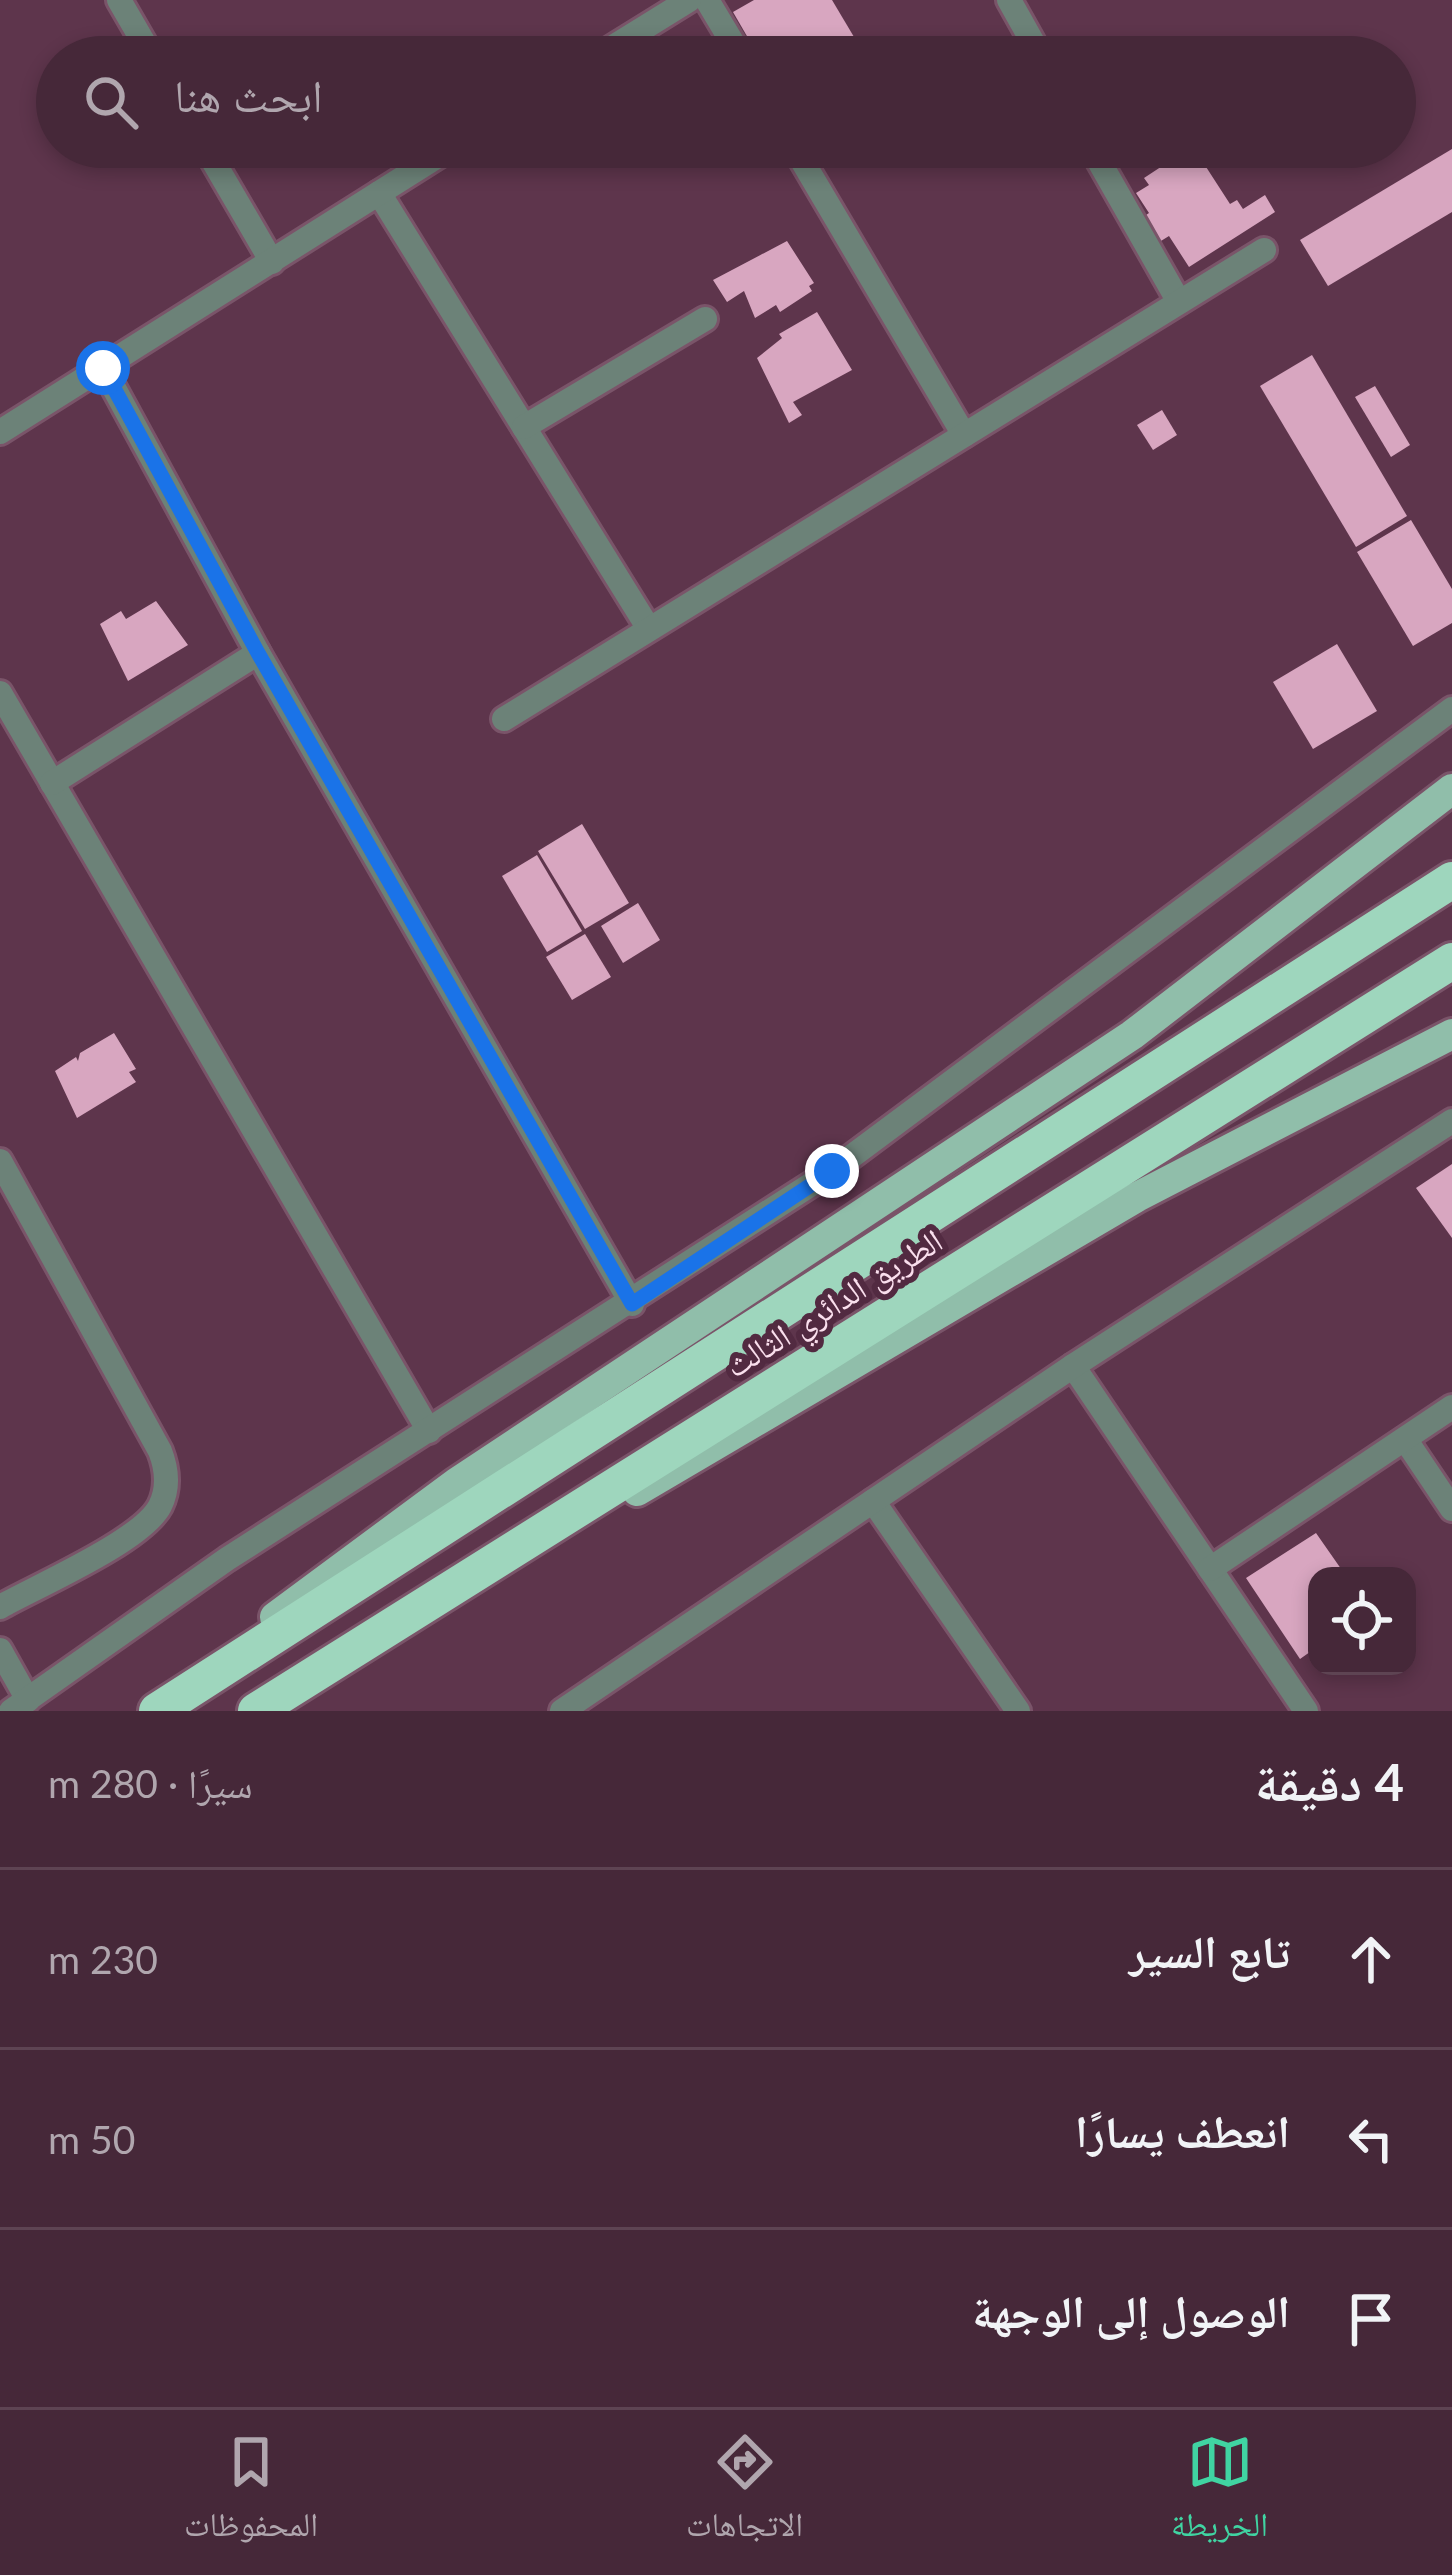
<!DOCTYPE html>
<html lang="ar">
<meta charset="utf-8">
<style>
:root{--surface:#462839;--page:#503444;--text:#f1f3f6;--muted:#b0a6ae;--line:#5e4453;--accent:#40d4a2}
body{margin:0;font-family:Lato,"Noto Naskh Arabic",sans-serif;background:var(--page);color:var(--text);direction:rtl}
.controls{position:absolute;right:36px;bottom:36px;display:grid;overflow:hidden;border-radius:24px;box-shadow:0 6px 18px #0003}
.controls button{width:108px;height:108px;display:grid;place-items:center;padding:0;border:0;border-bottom:3px solid var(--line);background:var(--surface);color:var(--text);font:60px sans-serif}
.stop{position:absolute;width:36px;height:36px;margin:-27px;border:9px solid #1a73e8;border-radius:50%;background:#fff}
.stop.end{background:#1a73e8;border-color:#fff;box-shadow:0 3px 12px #0008}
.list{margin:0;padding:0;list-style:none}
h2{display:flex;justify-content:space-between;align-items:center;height:156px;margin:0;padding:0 48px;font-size:51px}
h2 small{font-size:39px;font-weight:400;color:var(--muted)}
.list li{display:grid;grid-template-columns:78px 1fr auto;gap:36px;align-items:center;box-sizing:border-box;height:180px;padding:0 48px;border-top:3px solid var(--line)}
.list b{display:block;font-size:45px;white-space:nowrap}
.list em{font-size:39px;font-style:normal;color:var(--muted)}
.icon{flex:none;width:66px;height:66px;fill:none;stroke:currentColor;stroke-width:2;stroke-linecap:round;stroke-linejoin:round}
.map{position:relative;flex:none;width:1452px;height:1711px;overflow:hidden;direction:ltr}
.search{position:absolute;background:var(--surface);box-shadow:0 6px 18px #0003;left:36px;right:36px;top:36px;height:132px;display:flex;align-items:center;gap:30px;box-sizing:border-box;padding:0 42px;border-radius:66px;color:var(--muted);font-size:45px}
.sheet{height:696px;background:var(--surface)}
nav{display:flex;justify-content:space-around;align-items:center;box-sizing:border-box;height:168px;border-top:3px solid var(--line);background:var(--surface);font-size:33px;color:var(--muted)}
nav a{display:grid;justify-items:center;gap:6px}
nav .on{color:var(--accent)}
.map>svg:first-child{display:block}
.building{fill:#d8a6c0}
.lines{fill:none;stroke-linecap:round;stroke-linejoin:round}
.minor-casing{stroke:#7a5469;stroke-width:30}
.primary-casing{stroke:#7a5469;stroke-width:36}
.motorway-casing{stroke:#7a5469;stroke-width:42}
.minor{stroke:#6c8278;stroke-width:24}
.primary{stroke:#90beaa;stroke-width:30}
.motorway{stroke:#9ed6bd;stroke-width:36}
.route{stroke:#1a73e8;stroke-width:15}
.labels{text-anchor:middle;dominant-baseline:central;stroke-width:12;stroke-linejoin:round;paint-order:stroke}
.street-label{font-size:33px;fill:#fadfed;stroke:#522a41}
</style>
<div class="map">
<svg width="1452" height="1711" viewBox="0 0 1452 1711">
<rect width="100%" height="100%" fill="#5e354c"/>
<!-- building -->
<g class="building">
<path d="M754,0H832L857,42L832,57H759L733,12Z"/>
<path d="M1452,149V212L1328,286L1300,240Z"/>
<path d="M1182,153L1188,162L1199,156L1230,204L1237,200L1243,209L1265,195L1275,212L1189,267L1169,236L1156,244L1140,219L1149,213L1136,193L1149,185L1144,178Z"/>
<path d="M787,241L814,283L809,286L812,291L780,312L776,305L755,318L744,291L727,302L713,280Z"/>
<path d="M817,312L852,370L793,402L802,415L789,423L757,358L782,338L779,334Z"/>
<path d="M1312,355L1407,516L1356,547L1260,386Z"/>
<path d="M1375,386L1410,445L1391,457L1355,397Z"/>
<path d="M1162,410L1177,435L1153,450L1137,425Z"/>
<path d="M1411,520L1452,589V623L1413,646L1357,552Z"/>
<path d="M156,601L188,645L128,681L100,624L121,611L126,619Z"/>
<path d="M1337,644L1377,711L1313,749L1273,682Z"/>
<path d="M582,824L629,903L585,929L538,851Z"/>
<path d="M537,855L582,931L547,952L502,876Z"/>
<path d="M638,903L660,940L623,963L601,926Z"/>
<path d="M585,934L611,977L572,1000L546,957Z"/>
<path d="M114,1033L136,1069L129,1072L136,1082L77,1118L55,1071L76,1057L78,1061L80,1053Z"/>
<path d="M1452,1164V1238L1416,1188Z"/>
<path d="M1316,1533L1346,1576H1317V1647L1300,1659L1246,1578Z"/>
</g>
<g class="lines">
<defs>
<g id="minor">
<path d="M119,0L152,57"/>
<path d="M707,0L741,57"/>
<path d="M1009,0L1041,57"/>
<path d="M597,57L689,0"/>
<path d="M205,147L272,262"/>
<path d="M794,147L964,435"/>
<path d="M1091,147L1179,302"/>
<path d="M379,193L649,629"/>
<path d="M103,368L258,653L632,1304"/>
<path d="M524,427L705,319"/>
<path d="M0,432L452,147"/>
<path d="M0,693L429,1431"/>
<path d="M504,719L1264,250"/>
<path d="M52,783L258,653"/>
<path d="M0,1161L160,1451C167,1469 169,1488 160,1506C142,1541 37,1586 0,1607"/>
<path d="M1073,1366L1306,1711"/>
<path d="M1405,1439L1452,1509"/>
<path d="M873,1501L1018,1711"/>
<path d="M1210,1569L1452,1407"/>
<path d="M0,1650L28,1700"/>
<path d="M11,1711L227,1559L832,1171L1452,709"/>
<path d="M562,1711L1073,1366L1452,1121"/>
</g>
<g id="primary">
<path d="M637,1491L1137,1197L1452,1034"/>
<path d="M275,1617L456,1483L1132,1035L1452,789"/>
</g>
<g id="motorway">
<path d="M157,1711L1452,880"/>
<path d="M256,1711L1452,961"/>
</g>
</defs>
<!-- minor casing -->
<use href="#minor" class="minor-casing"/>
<!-- primary casing -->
<use href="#primary" class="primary-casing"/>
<!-- motorway casing -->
<use href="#motorway" class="motorway-casing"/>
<!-- minor -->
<use href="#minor" class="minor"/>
<!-- primary -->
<use href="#primary" class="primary"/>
<!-- motorway -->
<use href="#motorway" class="motorway"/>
</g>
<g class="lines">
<!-- route -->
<path class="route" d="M103,368L258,653L632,1304L832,1171"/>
</g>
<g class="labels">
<!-- street labels -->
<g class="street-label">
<text transform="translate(833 1302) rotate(-32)">الطريق الدائري الثالث</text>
</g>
</g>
</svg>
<div class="controls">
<button><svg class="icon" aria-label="locate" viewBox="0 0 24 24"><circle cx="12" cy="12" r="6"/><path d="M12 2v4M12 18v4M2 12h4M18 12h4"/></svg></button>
</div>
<div class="stop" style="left:103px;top:368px"></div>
<div class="stop end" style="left:832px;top:1171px"></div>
<div class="search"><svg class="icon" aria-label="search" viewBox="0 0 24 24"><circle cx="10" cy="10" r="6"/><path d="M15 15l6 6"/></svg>ابحث هنا</div>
</div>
<section class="sheet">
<h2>4 دقيقة<small>سيرًا · 280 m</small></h2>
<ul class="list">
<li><svg class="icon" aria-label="ahead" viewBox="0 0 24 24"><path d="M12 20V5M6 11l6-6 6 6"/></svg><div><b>تابع السير</b></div><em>230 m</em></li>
<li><svg class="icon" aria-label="left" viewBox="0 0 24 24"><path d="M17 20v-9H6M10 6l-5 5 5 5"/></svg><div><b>انعطف يسارًا</b></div><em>50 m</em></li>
<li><svg class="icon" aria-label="arrive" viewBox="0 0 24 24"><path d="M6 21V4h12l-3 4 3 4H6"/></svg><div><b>الوصول إلى الوجهة</b></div></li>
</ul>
</section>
<nav>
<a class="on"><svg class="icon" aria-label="map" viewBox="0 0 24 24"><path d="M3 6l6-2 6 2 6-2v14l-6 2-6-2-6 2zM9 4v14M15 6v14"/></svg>الخريطة</a>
<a><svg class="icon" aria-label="directions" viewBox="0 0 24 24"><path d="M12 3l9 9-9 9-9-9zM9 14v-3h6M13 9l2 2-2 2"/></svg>الاتجاهات</a>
<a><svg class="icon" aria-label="saved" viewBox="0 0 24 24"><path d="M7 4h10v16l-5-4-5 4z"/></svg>المحفوظات</a>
</nav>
